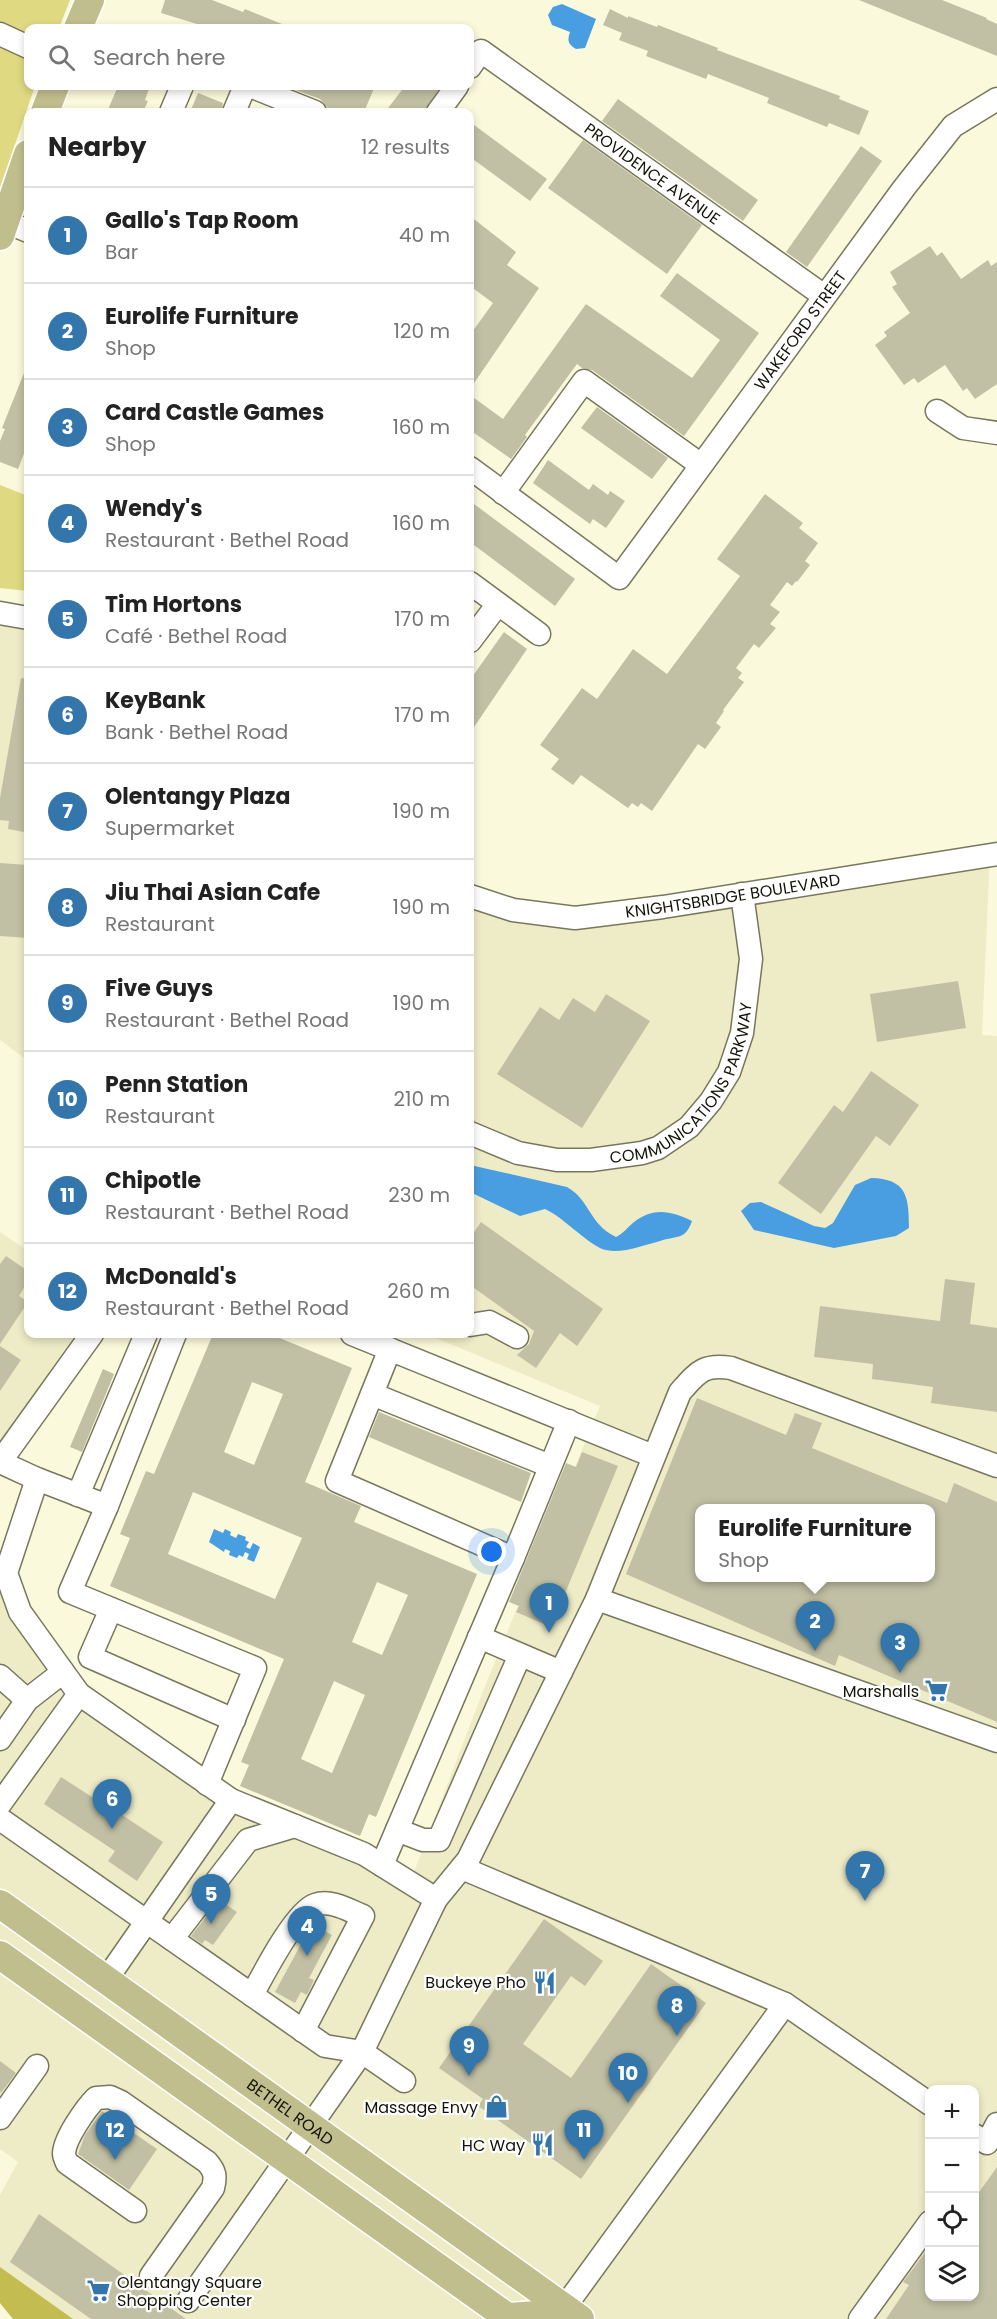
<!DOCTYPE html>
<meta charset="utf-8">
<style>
:root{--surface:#fff;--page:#f6f6f6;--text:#222;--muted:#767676;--line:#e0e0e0;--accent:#3276ab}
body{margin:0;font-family:Poppins,sans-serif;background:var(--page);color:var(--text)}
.controls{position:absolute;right:18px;bottom:18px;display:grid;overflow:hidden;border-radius:12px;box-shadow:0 3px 9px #0003}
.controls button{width:54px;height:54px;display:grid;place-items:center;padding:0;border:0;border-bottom:2px solid var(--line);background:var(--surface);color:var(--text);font:30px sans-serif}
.you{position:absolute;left:492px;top:1552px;width:21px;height:21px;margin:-15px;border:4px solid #fff;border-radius:50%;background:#1a73e8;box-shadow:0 0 0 9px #1a73e833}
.badge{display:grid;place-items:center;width:39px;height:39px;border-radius:50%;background:var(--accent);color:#fff;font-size:20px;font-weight:700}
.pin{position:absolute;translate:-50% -50px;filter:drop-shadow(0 2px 3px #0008)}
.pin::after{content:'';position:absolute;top:32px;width:21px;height:18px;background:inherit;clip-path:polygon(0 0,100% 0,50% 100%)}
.popup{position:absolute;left:695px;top:1504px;width:240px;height:78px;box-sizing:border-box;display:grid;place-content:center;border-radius:12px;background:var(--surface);filter:drop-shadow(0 2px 4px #0005);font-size:20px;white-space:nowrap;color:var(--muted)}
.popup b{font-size:22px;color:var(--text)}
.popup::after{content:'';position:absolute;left:50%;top:100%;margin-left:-12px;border:12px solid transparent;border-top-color:var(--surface)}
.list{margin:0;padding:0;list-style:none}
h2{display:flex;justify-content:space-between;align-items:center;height:78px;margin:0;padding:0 24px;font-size:26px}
h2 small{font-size:20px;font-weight:400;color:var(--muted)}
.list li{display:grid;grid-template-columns:39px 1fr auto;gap:18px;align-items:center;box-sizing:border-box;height:96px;padding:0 24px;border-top:2px solid var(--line)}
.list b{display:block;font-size:22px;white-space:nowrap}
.list p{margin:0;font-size:20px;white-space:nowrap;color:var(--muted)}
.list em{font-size:20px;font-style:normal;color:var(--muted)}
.icon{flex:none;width:33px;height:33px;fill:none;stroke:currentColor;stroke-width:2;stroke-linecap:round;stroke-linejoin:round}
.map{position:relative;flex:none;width:997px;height:2319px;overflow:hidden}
.search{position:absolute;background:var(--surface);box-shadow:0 3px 9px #0003;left:24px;top:24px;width:450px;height:66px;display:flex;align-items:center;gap:15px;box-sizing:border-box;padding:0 21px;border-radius:12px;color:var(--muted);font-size:22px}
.panel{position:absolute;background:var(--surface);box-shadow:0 3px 9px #0003;left:24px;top:108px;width:450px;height:1230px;border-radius:12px}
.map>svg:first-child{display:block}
.built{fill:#eeecc7;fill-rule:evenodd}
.green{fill:#dfda82}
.forest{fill:#c3bc51}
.water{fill:#499ee1}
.building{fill:#c1c0a4;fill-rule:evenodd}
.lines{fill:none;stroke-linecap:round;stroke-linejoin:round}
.minor-casing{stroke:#78775d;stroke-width:25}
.major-casing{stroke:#fff;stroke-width:31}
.minor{stroke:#fff;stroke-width:22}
.major{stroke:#c1be8e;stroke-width:28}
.labels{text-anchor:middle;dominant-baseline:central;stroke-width:4.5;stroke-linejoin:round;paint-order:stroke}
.street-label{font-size:16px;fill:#141309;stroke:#fff}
.poi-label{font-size:16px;fill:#141309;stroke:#fff;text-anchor:end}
</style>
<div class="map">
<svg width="997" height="2319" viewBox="0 0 997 2319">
<rect width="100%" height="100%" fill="#faf9db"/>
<!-- built -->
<g class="built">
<path d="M0,611L28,620V1061L0,1040Z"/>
<path d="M990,853L982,1035L997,1036V2319H73L0,2267V2195L18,2162L0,2149V1579L81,1693L239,1807L412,1877L483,1691L600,1406L426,1334H470V898L579,917ZM700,1508H930V1578H700ZM930,2090H974V2296H930Z"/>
<path d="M0,1232L28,1251V1334H87L0,1448Z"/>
</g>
<!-- green -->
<g class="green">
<path d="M0,0H70L59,28H28V86H35L0,188Z"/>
<path d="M0,485L28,496V591L0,588Z"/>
</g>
<!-- forest -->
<path class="forest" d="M0,2267L73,2319H13L0,2303Z"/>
<!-- water -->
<g class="water">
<path d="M562,4L596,19L585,48L576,49C568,44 567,41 570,32L552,25L548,15L553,7Z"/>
<path d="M470,1165L567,1187C591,1201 588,1223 616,1237C624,1233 627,1228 634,1222C654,1207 671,1211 692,1221C685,1241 677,1235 660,1241C644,1245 622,1254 606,1250C590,1247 565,1218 545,1209L520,1216L470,1192Z"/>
<path d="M871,1178C906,1179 909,1195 909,1228L896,1236L834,1248L754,1230L741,1211L750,1203L761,1202L814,1226L825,1228L833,1223L855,1185Z"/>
<path d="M214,1529L223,1533L225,1529L231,1532L230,1535L236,1538L238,1534L246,1537L245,1540L249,1542L246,1547L250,1549L253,1543L260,1547L254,1562L247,1559L249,1554L245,1552L243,1557L239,1555L237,1558L229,1555L230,1551L225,1549L224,1552L209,1542Z"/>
</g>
<!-- building -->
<g class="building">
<path d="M165,0H212L243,12L245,9L292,28H210L161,13Z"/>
<path d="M859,0H942L987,18L986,19L997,24V56Z"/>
<path d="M610,9L628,18V16L657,27L658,25L718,48L717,50L840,96L839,99L869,111L859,135L829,123L827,127L767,103L769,98L708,74L706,79L646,56L648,51L619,40L622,33L603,25Z"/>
<path d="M118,86H150L145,100L148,101L143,112H107Z"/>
<path d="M285,86H375L364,112H339L328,108L320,99Z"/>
<path d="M405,86H441L423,112H385Z"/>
<path d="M198,93L223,103L221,112H190Z"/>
<path d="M618,99L758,200L743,221L602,121Z"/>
<path d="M470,122L547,179L530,201L470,157Z"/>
<path d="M583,140L702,225L667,274L548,188Z"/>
<path d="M861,146L882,161L807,267L786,252Z"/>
<path d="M470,216L516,252L507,265L539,288L470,389V335L493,303L470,286Z"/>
<path d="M930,246L937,256L942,252L961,279L988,260L991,266L997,262V384L975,399L967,388L963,391L945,365L918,383L914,378L904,385L875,345L887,336L884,332L910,313L892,287L897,284L890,272Z"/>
<path d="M677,273L759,333L684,436L592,370L582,368L577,364L525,435L527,437L511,459L470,430V395L503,419L586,304L692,378L720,340L660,296Z"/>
<path d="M28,363V443L18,469L0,462V441L5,429L2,428Z"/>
<path d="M597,407L668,458L652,479L581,428Z"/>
<path d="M548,460L589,490L593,484L608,495L610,491L625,501L606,528L593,519L590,524L533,483Z"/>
<path d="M765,494L803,523L799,528L818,543L805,561L810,565L797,582L796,581L792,586L787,582L770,605L780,612L770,624L776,628L759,648L754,644L736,668L742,673L738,678L744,682L723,710L724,711L716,723L721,727L705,749L698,744L652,811L641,803L638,807L632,803L628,808L581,775L573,785L551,769L559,759L540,745L582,688L597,699L633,649L667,674L740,576L717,559Z"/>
<path d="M470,501L575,579L555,606L470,542Z"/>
<path d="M504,632L527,649L470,733V680Z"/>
<path d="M21,678L28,679V825L26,824L24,832L8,829L9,821L0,820V798Z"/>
<path d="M0,863L28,865V938L0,936Z"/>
<path d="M958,981L966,1028L877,1042L870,994Z"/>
<path d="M606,994L650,1021L582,1128L497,1074L540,1007L559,1020L573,998L595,1012Z"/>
<path d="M871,1071L919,1105L890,1146L876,1136L821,1214L778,1183L834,1105L843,1112Z"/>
<path d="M481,1222L603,1309L577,1346L560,1333L536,1368L517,1355L529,1344L534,1331L470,1285V1238Z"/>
<path d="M6,1256L28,1271V1281L19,1296L28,1302L0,1344V1264Z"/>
<path d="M945,1279L975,1283L970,1324L997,1328V1412L931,1403L933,1387L872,1379L873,1364L814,1357L820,1306L940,1321Z"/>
<path d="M213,1334H270L352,1368L305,1482L361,1506L354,1522L477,1574L376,1817L369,1814L360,1836L240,1786L249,1765L241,1762L284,1659L110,1586L130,1538L120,1534L146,1471L154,1474ZM252,1382L283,1394L254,1465L224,1452ZM193,1492L302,1538L275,1599L168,1554ZM377,1582L408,1595L382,1655L352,1642ZM334,1681L365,1695L332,1773L301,1759Z"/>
<path d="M0,1346L21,1360L0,1391Z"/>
<path d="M103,1369L114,1374L82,1452L70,1447Z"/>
<path d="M697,1398L786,1435L795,1413L822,1423L812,1448L947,1503L954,1483L997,1502V1722L839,1655L835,1666L626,1574ZM699,1509H930V1578H699Z"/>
<path d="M379,1412L531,1473L521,1502L369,1437Z"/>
<path d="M582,1452L618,1466L551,1627L516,1612L519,1606L509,1602L566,1463L576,1467Z"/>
<path d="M61,1777L106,1806L112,1795L128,1806L122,1815L163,1842L137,1881L108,1861L115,1851L44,1804Z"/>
<path d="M219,1900L237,1912L213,1945L205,1940L202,1944L191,1936Z"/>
<path d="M544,1919L603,1961L585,1986L571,1976L523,2044L571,2078L651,1964L706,2003L581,2179L478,2106L483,2099L439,2068Z"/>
<path d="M312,1924L332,1935L309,1978L314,1980L307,1995L301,1992L295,2003L275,1992Z"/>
<path d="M0,2061L16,2073L1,2093L0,2092Z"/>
<path d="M102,2111L157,2149L129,2190L78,2154L85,2135Z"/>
<path d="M997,2167V2319H886L909,2285L903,2282L930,2246V2296H975V2198Z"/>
<path d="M39,2214L186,2319H91L10,2262Z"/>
</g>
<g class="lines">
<defs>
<g id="minor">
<path d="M0,34L28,47"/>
<path id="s1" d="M470,67L481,51L824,296"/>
<path d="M250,86L315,112"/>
<path d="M171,112L182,86"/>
<path d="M234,112L245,86"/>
<path d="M438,112L457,86"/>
<path d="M4,221L28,231"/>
<path d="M937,411L963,428L997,433"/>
<path id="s2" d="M470,468L619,578L904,188L953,126L997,99"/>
<path d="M503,493L584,381L701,465"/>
<path d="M470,583L539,634"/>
<path d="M0,613L28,618"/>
<path d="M470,641L498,604"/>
<path id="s3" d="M470,896L513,910L575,918L663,907L997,854"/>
<path id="s4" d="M470,1133L518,1153L557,1160H591L642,1153L658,1148L689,1127L711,1101L729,1072L742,1033L751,959L742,894"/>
<path d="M470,1325L489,1322L517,1337"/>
<path d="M352,1334L653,1456"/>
<path d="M372,1394L550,1466"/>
<path d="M0,1462L37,1479L6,1573L20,1612L79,1694L231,1800L364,1854L436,1899"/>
<path d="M0,1462L92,1334"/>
<path d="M37,1479L107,1506L175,1334"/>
<path d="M78,1495L146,1334"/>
<path d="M107,1506L70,1592L255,1668L207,1784"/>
<path d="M513,1558L569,1421"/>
<path d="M597,1599L997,1741"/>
<path d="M111,1609L90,1657L234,1720"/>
<path d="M479,1637L561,1672"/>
<path d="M0,1676L27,1700"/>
<path d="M0,1739L27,1700L63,1672"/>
<path d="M0,1804L79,1694"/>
<path d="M0,1819L325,2046L362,2052L404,2081"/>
<path d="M397,1830L423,1840H439L520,1655"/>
<path d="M382,1865L513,1558L337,1481L390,1349"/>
<path d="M462,1868L785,2004L930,2104"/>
<path d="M172,1939L248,1840L295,1826"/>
<path d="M106,1980L231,1800"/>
<path d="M252,1995C263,1975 295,1912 315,1905C331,1899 348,1910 363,1916L303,2031"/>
<path d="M0,2118L37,2066"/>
<path d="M974,2135L987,2143L997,2124"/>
<path d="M135,2211L67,2163C66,2160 64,2157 64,2154C64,2139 86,2108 96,2098L110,2097L121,2102L207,2162C215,2171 216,2176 213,2188L151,2276"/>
<path d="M188,2301L362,2052L436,1899L468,1860L597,1599L680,1392C698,1372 703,1364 731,1368L997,1466"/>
<path d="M564,2308L785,2004"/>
<path d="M860,2319L930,2222"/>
</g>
<g id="major">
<path d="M78,28L90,0"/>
<path d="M45,112L55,86"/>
<path d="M0,236L28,154"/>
<path id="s5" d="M0,1904L580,2319"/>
<path d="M0,1955L510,2319"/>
<path d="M508,2317L551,2314L564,2308"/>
</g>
</defs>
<!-- minor casing -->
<use href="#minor" class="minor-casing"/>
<!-- major casing -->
<use href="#major" class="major-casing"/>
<!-- minor -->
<use href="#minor" class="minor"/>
<!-- major -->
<use href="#major" class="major"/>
</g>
<!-- icons -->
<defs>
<symbol id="supermarket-bare" viewBox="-9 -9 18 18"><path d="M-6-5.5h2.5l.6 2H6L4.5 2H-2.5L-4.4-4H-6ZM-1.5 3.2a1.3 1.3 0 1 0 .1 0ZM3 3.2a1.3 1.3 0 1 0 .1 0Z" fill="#3276ab" stroke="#fff" stroke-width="2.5" paint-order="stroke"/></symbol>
<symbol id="restaurant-bare" viewBox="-9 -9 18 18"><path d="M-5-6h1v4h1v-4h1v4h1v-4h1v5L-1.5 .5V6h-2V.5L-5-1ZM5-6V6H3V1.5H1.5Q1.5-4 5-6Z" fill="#3276ab" stroke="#fff" stroke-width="2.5" paint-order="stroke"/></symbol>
<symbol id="shop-bare" viewBox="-9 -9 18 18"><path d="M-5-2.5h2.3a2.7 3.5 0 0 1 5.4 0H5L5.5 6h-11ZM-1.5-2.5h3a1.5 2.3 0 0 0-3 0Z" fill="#3276ab" stroke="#fff" stroke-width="2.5" paint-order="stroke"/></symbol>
</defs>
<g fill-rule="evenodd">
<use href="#supermarket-bare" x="920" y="1674" width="33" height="33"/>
<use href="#restaurant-bare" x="528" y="1966" width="33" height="33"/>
<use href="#shop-bare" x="480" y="2090" width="33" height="33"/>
<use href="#restaurant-bare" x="526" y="2128" width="33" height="33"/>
<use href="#supermarket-bare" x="82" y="2274" width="33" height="33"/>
</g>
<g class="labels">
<!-- street labels -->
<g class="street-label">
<text stroke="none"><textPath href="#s1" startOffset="230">PROVIDENCE AVENUE</textPath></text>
<text stroke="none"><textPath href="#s2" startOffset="492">WAKEFORD STREET</textPath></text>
<text stroke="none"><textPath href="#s3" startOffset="267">KNIGHTSBRIDGE BOULEVARD</textPath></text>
<text stroke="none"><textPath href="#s4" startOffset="258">COMMUNICATIONS PARKWAY</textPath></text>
<text stroke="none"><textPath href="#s5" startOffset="357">BETHEL ROAD</textPath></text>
</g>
<!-- poi labels -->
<g class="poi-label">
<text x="919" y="1691">Marshalls</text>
<text x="526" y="1982">Buckeye Pho</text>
<text x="478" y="2107">Massage Envy</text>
<text x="525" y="2145">HC Way</text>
<text x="117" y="2282" text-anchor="start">Olentangy Square<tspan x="117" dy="18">Shopping Center</tspan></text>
</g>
</g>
</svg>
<div class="controls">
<button>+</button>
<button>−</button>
<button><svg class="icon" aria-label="locate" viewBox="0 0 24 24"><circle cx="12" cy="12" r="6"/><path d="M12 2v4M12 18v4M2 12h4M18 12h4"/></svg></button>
<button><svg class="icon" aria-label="layers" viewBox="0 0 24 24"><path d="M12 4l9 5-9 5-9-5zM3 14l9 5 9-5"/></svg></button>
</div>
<div class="you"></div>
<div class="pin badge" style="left:549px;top:1633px">1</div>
<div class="pin badge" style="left:815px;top:1651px">2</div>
<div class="popup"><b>Eurolife Furniture</b>Shop</div>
<div class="pin badge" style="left:900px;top:1673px">3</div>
<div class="pin badge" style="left:307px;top:1956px">4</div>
<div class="pin badge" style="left:211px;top:1924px">5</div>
<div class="pin badge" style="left:112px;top:1829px">6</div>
<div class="pin badge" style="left:865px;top:1901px">7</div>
<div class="pin badge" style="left:677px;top:2036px">8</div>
<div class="pin badge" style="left:469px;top:2076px">9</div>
<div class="pin badge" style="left:628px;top:2103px">10</div>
<div class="pin badge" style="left:584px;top:2160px">11</div>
<div class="pin badge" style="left:115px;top:2160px">12</div>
<div class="search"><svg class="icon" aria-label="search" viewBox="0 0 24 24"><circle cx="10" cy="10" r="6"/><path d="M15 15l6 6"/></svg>Search here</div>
<section class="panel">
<h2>Nearby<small>12 results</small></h2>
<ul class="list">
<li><span class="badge">1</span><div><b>Gallo's Tap Room</b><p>Bar</p></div><em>40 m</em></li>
<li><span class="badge">2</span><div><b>Eurolife Furniture</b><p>Shop</p></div><em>120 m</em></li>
<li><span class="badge">3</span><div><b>Card Castle Games</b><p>Shop</p></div><em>160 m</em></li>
<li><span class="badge">4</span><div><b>Wendy's</b><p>Restaurant · Bethel Road</p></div><em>160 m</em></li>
<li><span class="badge">5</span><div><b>Tim Hortons</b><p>Café · Bethel Road</p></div><em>170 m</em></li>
<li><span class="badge">6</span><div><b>KeyBank</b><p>Bank · Bethel Road</p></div><em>170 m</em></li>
<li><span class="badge">7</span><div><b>Olentangy Plaza</b><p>Supermarket</p></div><em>190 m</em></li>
<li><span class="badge">8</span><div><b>Jiu Thai Asian Cafe</b><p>Restaurant</p></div><em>190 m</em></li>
<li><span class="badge">9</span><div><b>Five Guys</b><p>Restaurant · Bethel Road</p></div><em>190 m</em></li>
<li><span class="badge">10</span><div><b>Penn Station</b><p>Restaurant</p></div><em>210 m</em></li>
<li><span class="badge">11</span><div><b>Chipotle</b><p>Restaurant · Bethel Road</p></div><em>230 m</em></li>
<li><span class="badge">12</span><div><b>McDonald's</b><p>Restaurant · Bethel Road</p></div><em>260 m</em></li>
</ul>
</section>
</div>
